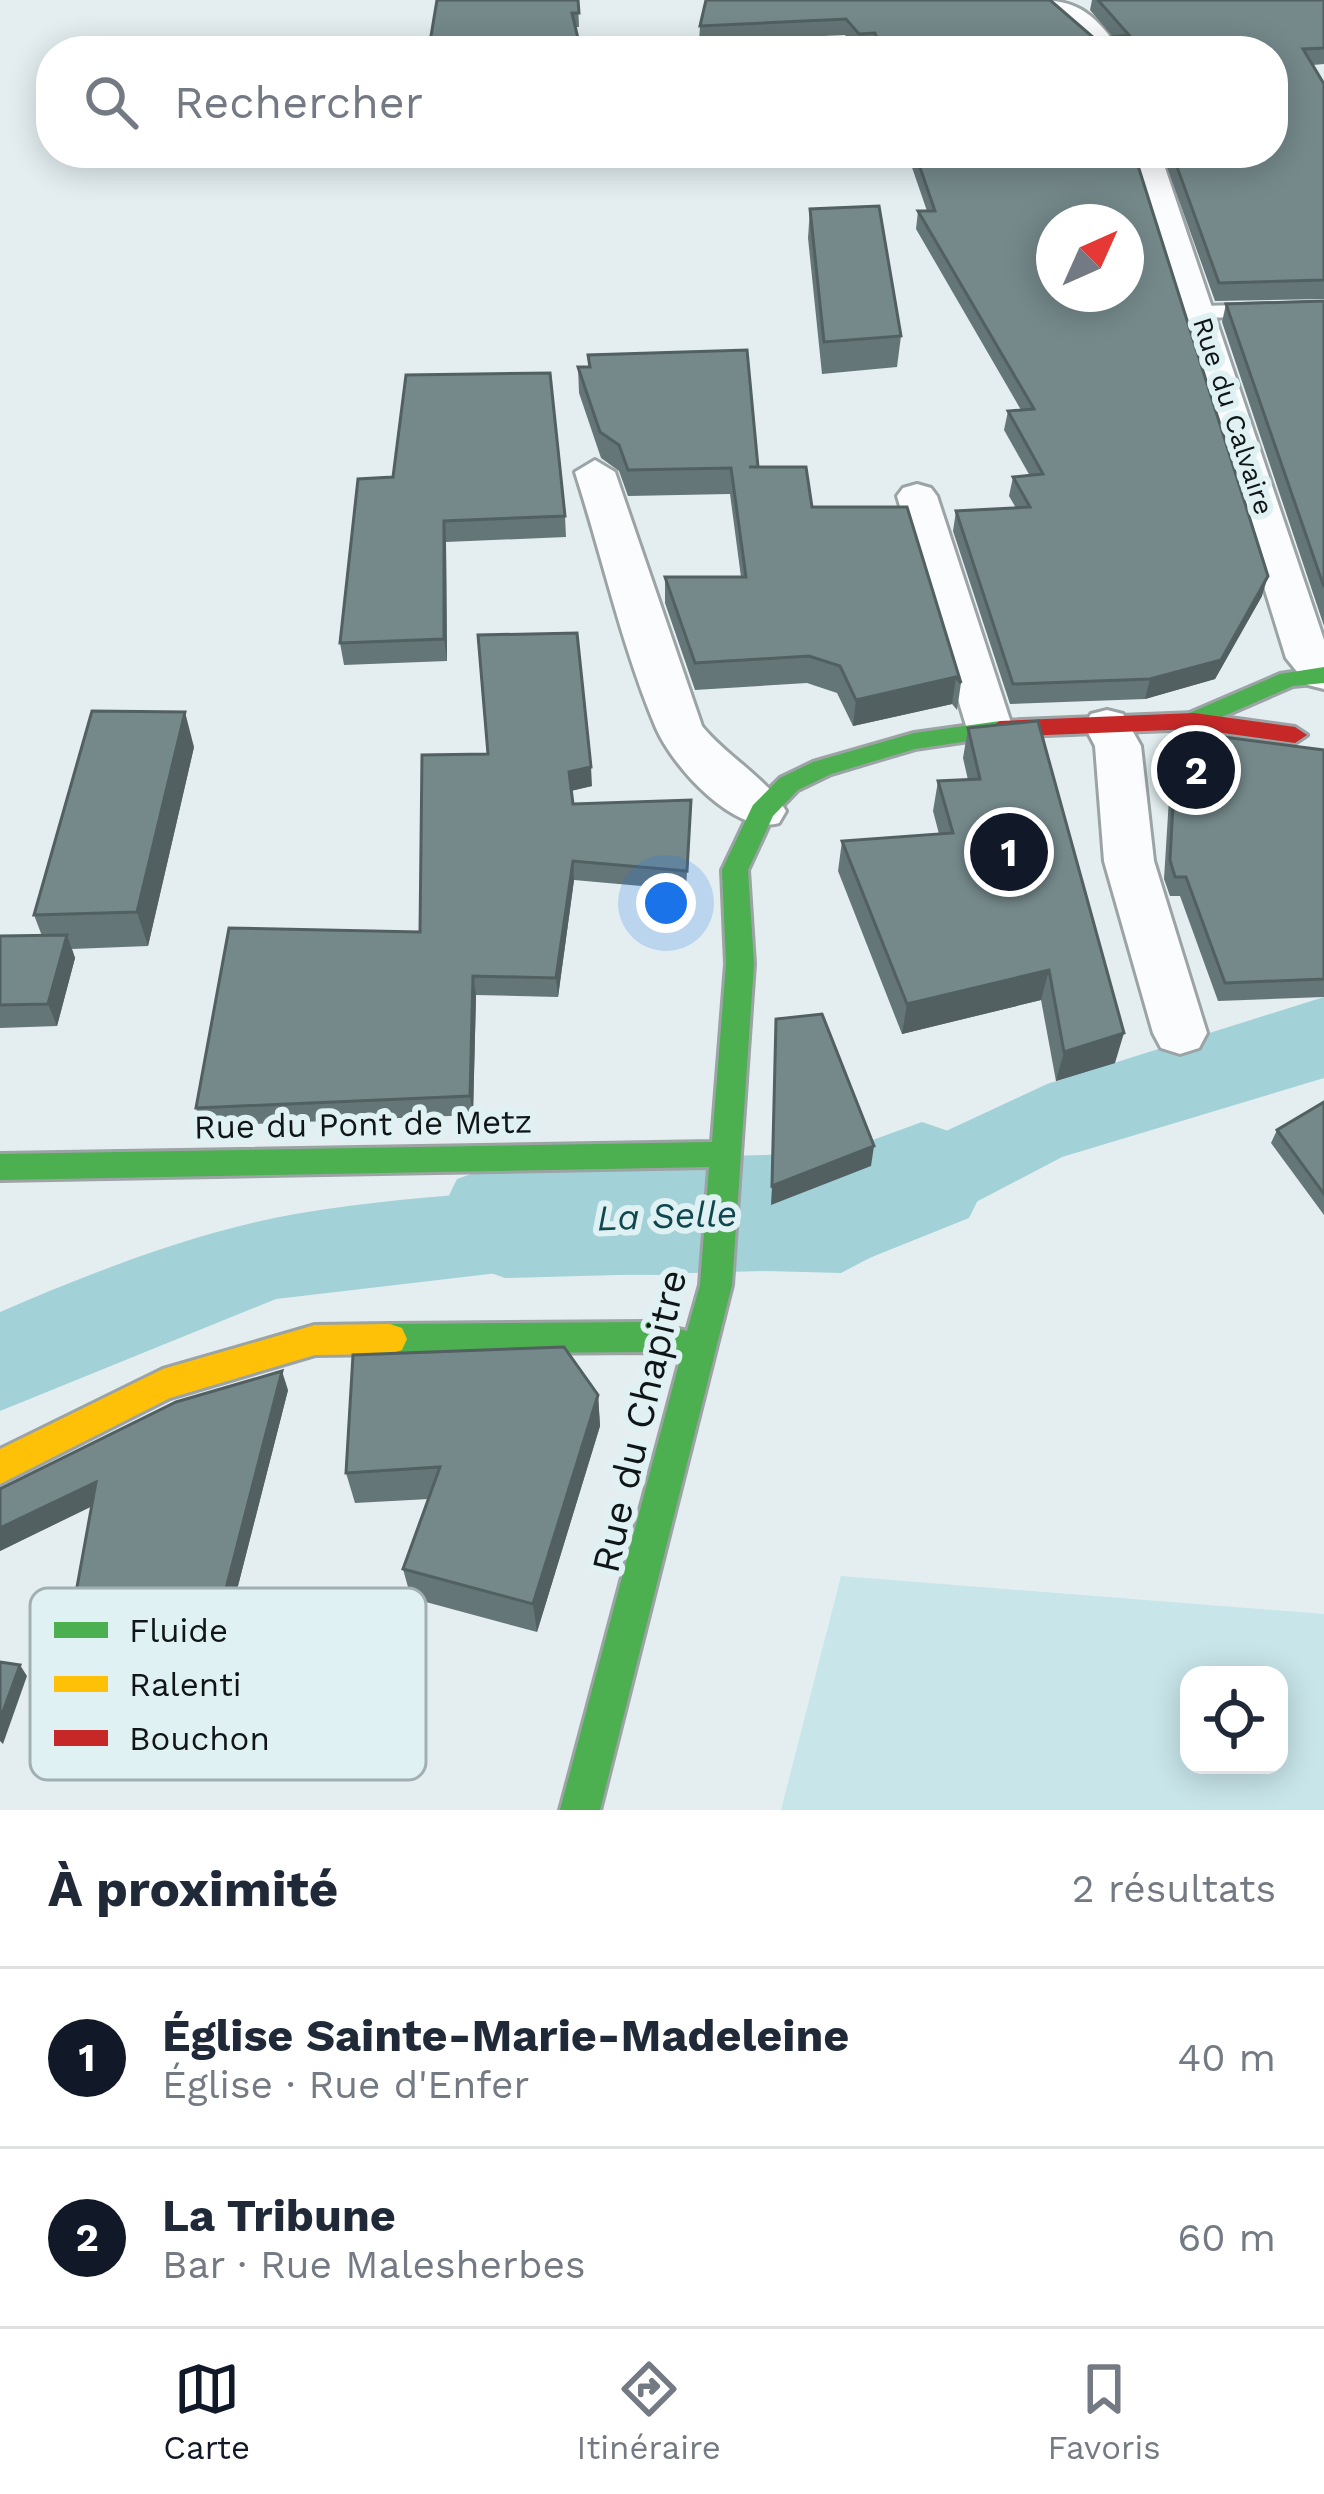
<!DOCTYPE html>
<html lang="fr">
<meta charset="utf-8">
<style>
:root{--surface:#fff;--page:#f2f2f3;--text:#1f2937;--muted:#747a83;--line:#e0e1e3;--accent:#111827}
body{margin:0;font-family:"Work Sans",sans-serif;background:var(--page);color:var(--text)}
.controls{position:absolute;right:36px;bottom:36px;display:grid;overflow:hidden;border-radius:24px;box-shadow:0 6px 30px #0003}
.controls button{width:108px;height:108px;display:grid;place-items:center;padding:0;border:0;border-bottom:3px solid var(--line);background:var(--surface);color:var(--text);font:60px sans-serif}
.compass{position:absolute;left:1036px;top:204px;width:108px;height:108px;border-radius:50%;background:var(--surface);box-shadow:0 6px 30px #0003;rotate:45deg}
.you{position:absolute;left:666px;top:903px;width:42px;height:42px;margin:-30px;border:9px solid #fff;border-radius:50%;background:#1a73e8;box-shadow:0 0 0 18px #1a73e833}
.badge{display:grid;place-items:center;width:78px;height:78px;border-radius:50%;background:var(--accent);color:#fff;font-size:39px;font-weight:700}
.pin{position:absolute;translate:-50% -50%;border:6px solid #fff;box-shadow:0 3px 12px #0006}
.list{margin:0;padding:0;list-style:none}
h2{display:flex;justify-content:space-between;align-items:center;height:156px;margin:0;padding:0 48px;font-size:51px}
h2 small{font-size:39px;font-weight:400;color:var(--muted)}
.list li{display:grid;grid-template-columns:78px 1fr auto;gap:36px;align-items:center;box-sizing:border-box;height:180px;padding:0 48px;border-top:3px solid var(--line)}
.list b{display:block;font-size:45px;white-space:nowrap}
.list p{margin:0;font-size:39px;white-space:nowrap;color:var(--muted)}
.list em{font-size:39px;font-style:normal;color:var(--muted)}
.icon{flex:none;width:66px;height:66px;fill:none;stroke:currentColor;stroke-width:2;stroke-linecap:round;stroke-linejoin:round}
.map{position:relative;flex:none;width:1324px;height:1810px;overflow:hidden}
.search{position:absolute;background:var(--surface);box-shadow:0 6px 30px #0003;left:36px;right:36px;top:36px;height:132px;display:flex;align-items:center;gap:30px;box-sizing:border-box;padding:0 42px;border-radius:48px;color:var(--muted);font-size:45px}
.sheet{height:516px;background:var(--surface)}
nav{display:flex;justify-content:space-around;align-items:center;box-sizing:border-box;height:168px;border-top:3px solid var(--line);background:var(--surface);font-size:33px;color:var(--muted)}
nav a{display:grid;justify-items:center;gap:6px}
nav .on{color:var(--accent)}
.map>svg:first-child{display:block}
.green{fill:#c8e5ea;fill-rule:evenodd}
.water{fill:#a2d1d8}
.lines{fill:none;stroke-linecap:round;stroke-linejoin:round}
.river{fill:#a2d1d8;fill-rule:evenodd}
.lane-casing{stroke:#9ca3a5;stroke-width:6}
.street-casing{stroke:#9ca3a5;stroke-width:6}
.fast-casing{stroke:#9ca3a5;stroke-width:6}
.slow-casing{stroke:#9ca3a5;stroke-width:6}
.jam-casing{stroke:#9ca3a5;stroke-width:6}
.lane{fill:#fbfcfd;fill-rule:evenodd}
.street{fill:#fbfcfd;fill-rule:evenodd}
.fast{fill:#4caf50;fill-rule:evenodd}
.slow{fill:#ffc107;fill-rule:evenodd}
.jam{fill:#c62828;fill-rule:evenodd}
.wall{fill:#657678}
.shaded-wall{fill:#526061}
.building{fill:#75898b;stroke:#526061;stroke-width:3;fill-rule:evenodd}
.labels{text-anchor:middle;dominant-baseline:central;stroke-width:12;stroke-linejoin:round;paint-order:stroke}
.far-street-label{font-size:27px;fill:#101617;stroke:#e0f1f4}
.street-label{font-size:33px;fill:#101617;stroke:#e0f1f4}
.water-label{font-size:36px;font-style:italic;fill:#0e474e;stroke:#e0f1f4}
.near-street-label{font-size:39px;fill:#101617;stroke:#e0f1f4}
.key{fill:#e0f1f4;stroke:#a2afb2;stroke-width:3}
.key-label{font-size:33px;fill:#101617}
</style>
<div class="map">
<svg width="1324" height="1810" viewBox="0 0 1324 1810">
<rect width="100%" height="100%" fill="#e4eef0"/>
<!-- green -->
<path class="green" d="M841,1576L1324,1614V1810H781ZM1189,1675H1279V1765H1189Z"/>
<!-- water -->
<g class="water">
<path d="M1324,997V1078L1062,1157L841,1273L766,1271L771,1201L871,1166L1047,1084Z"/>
<path d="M668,1182L660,1275L498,1273L276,1299L0,1411V1312C93,1272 194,1232 295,1214C418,1193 544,1190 668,1182Z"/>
</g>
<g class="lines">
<!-- river -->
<path class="river" d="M922,1122L969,1138L989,1178L969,1218L842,1269L505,1278L457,1261L437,1220L457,1179L505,1162L837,1153Z"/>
<defs>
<path id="lane" d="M1324,303V315L1200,318L1191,312L1200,306Z"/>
<g id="street">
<path d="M1037,0C1081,0 1095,16 1121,51H1092Z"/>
<path d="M1130,153H1160L1324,640V689L1308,685L1286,658Z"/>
<path d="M595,460L615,472L702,726C726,756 767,778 786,811L779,823C735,836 673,767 656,728C622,647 602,556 575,472Z"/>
<path d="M917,484L931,488L937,496L1013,729L1006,740L990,744L974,740L967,729L897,496L903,488Z"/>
<path d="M1107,710L1123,714L1141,746L1154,861L1207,1033L1199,1048L1180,1054L1161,1048L1153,1033L1104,861L1095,746L1084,725L1091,714Z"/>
</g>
<g id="fast">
<path d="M1324,667V683L1293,686L1194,729L1182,721L1185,715L1280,674Z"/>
<path d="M1000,721L1012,729L1009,735L915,749L831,774L798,790L773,816L748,870L754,964L732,1285L600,1810H560L680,1360L648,1352L390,1354L378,1350L373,1339L378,1328L390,1324L648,1322L687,1331L700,1285L709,1167L0,1180V1154L712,1142L726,964L722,870L753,805L780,778L813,762L914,733Z"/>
</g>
<path id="slow" d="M390,1324L402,1328L407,1339L402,1350L390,1354L315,1355L170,1398L0,1484V1449L163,1369L315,1325Z"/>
<path id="jam" d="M1194,713L1295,727L1307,735L1295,743L1194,729L1000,737L988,729L1000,721Z"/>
</defs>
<!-- lane casing -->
<use href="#lane" class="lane-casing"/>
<!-- street casing -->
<use href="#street" class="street-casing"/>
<!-- fast casing -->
<use href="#fast" class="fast-casing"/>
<!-- slow casing -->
<use href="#slow" class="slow-casing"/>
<!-- jam casing -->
<use href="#jam" class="jam-casing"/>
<!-- lane -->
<use href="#lane" class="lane"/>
<!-- street -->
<use href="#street" class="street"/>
<!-- fast -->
<use href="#fast" class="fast"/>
<!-- slow -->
<use href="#slow" class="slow"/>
<!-- jam -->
<use href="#jam" class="jam"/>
</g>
<!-- wall -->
<g class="wall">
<path d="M578,0L579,27H576L581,51H431L430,42Z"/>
<path d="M706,0L1095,39L1113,37L1090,10L1092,0H1324V64L1313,65L1324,84V299L1215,301L1162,153H1273V51H874L873,49L857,50L845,35L699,42L700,26Z"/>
<path d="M907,153H1134L1262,596L1215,679L1145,699L1010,704L953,531L956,511L1016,508L1009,496L1013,477L1030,476L1004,430L1008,411L1021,410L916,229L918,211H927Z"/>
<path d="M810,209L901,336L897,367L822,374L808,238Z"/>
<path d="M1324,301V626L1222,322L1226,304Z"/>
<path d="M588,355L758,467L812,507L961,683L957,710L952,704L853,726L837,693L807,683L695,690L665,603V577H741L730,494L628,496L619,471L601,458L579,393L578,367H588Z"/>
<path d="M358,479L565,516L566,537L446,542L447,661L344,665L340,643Z"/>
<path d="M968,728L1115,1063L1056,1081L1041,1000L902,1034L838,871L842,841L939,834L933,811L938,781L968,780L963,758Z"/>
<path d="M1177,731L1324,750V997L1218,1001L1180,896H1170L1164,879L1172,750Z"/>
<path d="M194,747L148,946L72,949L75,958L57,1026L0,1028V936H42L34,915Z"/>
<path d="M488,754L592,786L571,791L573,804L691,800L686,890L574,880L558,997L476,995L473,1115L202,1126L196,1108L420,932Z"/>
<path d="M1324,1102V1215L1271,1143L1277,1130Z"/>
<path d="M288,1390L228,1625L86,1615L75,1598L91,1506L0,1551V1489Z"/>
<path d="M598,1395L600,1426L537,1632L411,1598L403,1569L429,1499L355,1503L346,1473Z"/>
</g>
<!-- shaded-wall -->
<g class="shaded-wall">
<path d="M444,521L446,542L447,661L444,639Z"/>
<path d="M1268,576L1262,596L1215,679L1145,699L1150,679Z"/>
<path d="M956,677L952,704L853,726L856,700Z"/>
<path d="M185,712L194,747L148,946L137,912Z"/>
<path d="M591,767L592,786L570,791L569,772Z"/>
<path d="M573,861L574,880L558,997L556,978Z"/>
<path d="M67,935L75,958L57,1026L48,1004Z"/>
<path d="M1049,970L1041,1000L902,1034L907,1004Z"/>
<path d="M473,976L476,995L473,1115L470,1096Z"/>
<path d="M1124,1033L1115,1063L1056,1081L1064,1052Z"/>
<path d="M874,1146L871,1166L771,1205L772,1186Z"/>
<path d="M282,1371L288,1390L228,1625L221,1608Z"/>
<path d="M598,1395L600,1426L537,1632L533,1604Z"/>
<path d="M96,1482L105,1500L0,1551V1528Z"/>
<path d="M20,1665L27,1676L3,1744L0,1741V1720Z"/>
</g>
<!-- building -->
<g class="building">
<path d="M437,0H578L579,13H572L581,51H513L514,41L430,42Z"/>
<path d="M706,0H1050L1095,39L1129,35L1098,0H1324V48L1303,49L1324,84V280L1219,283L1172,153H1273V51H881L875,33L859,34L846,19L700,26Z"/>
<path d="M915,153H1134L1268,576L1221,660L1150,679L1013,684L956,511L1030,507L1013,477L1043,474L1008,411L1034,409L918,211H935ZM1054,222H1126V294H1054Z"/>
<path d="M879,206L901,336L824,342L810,209Z"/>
<path d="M1324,301V587L1226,304Z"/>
<path d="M747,350L758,467H749H806L812,507H907L961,683L956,677L856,700L840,666L809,656L695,663L665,577H746L731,468L628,470L619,445L600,432L578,367H590L588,355Z"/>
<path d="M550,373L565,516L444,521V639L340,643L358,479L393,477L406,375Z"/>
<path d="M577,633L591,767L569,772L573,804L691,800L687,871L573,861L556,978L473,976L470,1096L196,1108L229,928L420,932L422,755L488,754L478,635Z"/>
<path d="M92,711L185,712L137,912L34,915Z"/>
<path d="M1038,721L1124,1033L1064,1052L1049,970L907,1004L842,841L953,833L938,781L980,779L968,728Z"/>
<path d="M1177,731L1324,750V979L1225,983L1186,877H1175L1170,860Z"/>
<path d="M67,935L48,1004L0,1005V936Z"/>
<path d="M822,1014L874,1146L772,1186L776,1019Z"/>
<path d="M1324,1102V1194L1277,1130Z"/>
<path d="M564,1347L598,1395L533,1604L403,1569L440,1467L346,1473L353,1355Z"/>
<path d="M282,1371L221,1608L75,1598L96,1482L0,1528V1489L176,1402Z"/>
<path d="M0,1662L20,1665L0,1720Z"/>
</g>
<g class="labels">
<!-- far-street labels -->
<g class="far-street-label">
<text transform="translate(1233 416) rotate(72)">Rue du Calvaire</text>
</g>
<!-- street labels -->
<g class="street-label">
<text transform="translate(363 1124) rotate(-1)">Rue du Pont de Metz</text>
</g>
<!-- water labels -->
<g class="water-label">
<text transform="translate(667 1216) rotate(-2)">La Selle</text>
</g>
<!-- near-street labels -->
<g class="near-street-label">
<text transform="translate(639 1421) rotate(-77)">Rue du Chapitre</text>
</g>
</g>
<!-- legend -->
<rect x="30" y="1588" width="396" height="192" rx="18" class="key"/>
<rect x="54" y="1622" width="54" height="16" fill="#4caf50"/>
<rect x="54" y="1676" width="54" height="16" fill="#ffc107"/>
<rect x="54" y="1730" width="54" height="16" fill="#c62828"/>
<g class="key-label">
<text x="129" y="1642">Fluide</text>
<text x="129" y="1696">Ralenti</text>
<text x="129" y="1750">Bouchon</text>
</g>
</svg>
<div class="controls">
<button><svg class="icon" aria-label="locate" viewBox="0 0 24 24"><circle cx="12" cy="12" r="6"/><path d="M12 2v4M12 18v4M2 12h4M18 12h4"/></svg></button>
</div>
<svg class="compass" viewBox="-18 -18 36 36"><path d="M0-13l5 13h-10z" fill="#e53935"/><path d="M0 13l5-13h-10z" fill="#747a83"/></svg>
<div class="you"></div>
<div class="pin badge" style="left:1009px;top:852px">1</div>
<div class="pin badge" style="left:1196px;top:770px">2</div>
<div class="search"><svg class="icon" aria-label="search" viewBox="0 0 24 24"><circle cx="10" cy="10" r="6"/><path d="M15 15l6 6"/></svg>Rechercher</div>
</div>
<section class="sheet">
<h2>À proximité<small>2 résultats</small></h2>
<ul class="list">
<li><span class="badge">1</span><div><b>Église Sainte-Marie-Madeleine</b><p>Église · Rue d'Enfer</p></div><em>40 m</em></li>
<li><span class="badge">2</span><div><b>La Tribune</b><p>Bar · Rue Malesherbes</p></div><em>60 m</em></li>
</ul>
</section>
<nav>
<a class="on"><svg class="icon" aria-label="map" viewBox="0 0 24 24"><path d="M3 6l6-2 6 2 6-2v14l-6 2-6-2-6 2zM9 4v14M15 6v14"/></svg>Carte</a>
<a><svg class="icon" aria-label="directions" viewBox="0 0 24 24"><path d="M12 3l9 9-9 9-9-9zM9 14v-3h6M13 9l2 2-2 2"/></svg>Itinéraire</a>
<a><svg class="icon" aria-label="saved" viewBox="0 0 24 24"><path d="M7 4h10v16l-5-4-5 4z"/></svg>Favoris</a>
</nav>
